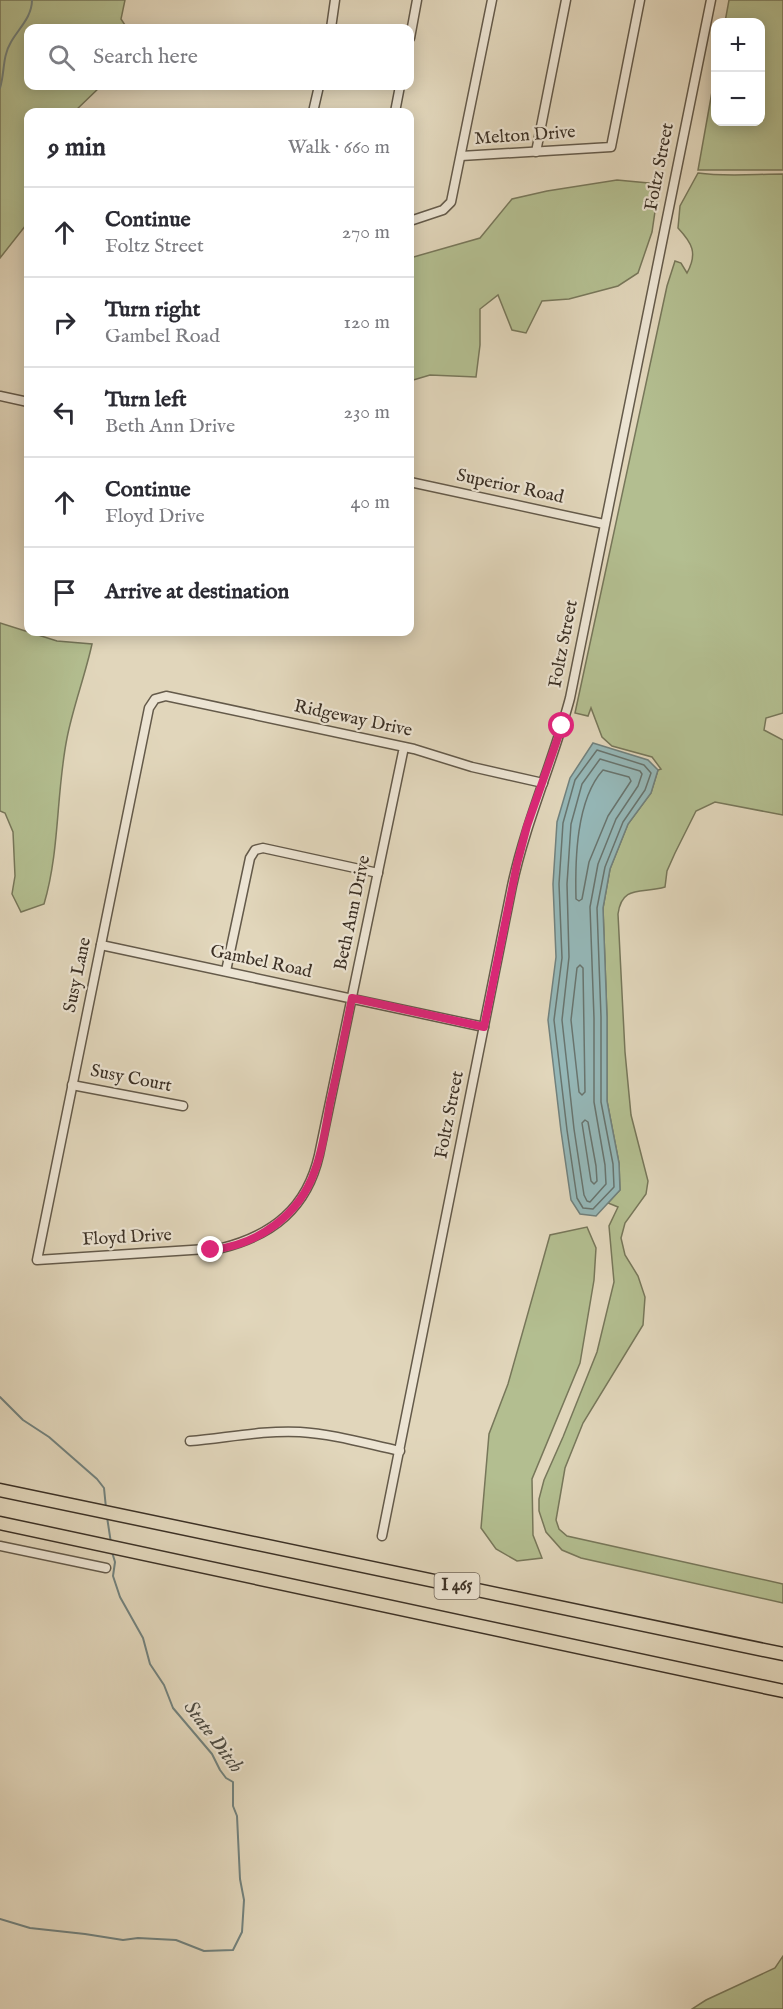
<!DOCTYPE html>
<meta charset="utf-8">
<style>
:root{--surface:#fff;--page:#f7f7f7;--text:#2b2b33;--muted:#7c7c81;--line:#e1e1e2}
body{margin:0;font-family:"IM FELL English",serif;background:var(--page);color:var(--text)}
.controls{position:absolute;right:18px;top:18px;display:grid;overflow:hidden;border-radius:12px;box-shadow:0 3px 15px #0003}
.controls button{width:54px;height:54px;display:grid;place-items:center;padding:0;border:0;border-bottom:2px solid var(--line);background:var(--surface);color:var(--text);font:30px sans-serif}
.stop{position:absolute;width:18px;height:18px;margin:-14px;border:4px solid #db2777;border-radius:50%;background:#fff}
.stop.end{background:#db2777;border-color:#fff;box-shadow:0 2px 6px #0008}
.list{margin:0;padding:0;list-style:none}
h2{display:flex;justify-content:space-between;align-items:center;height:78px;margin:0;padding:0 24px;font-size:26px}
h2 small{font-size:20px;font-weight:400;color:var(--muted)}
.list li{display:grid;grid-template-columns:39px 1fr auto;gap:18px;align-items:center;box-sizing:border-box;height:90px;padding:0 24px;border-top:2px solid var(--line)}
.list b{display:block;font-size:22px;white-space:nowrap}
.list p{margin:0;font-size:20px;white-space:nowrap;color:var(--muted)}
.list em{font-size:20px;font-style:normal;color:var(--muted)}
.icon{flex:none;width:33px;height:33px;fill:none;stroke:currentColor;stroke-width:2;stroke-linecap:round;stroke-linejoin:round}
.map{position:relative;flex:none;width:783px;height:2009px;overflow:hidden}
.search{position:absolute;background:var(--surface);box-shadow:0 3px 15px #0003;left:24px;top:24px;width:390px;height:66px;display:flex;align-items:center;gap:15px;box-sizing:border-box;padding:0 21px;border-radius:12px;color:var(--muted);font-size:22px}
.panel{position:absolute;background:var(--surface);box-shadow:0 3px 15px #0003;left:24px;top:108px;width:390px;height:528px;border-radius:12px}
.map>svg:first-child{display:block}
.green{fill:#b3be90;stroke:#77775a;stroke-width:1.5}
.water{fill:#95b7b7;stroke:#71817d;stroke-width:1.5}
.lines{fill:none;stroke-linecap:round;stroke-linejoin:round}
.shore{stroke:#68746e;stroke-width:1.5}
.stream{stroke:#71817d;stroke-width:2}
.minor-casing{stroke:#645a4a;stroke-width:11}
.highway-casing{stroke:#3b3025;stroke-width:15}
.minor{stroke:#ece4d3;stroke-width:8}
.highway{stroke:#e1d6bb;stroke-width:12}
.route{stroke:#db2777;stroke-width:8}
.labels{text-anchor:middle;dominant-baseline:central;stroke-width:4.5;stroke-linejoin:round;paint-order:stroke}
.shield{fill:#ece4d3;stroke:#706659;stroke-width:1.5}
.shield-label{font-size:16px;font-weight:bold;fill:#3b3025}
.street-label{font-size:18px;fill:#3b3025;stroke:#ece4d3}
.water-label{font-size:20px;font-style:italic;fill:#4d4b42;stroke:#ece4d3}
</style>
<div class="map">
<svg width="783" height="2009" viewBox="0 0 783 2009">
<rect width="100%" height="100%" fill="#e1d6bb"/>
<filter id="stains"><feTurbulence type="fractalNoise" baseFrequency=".00333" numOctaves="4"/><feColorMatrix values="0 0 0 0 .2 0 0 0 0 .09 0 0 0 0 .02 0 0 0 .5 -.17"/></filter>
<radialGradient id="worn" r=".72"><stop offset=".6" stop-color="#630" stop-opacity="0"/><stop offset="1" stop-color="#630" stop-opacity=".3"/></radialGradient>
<!-- green -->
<g class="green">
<path d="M0,0H125L121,19L127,28H28V86H101L74,112H28V225H26L0,258Z"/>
<path d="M729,0H783V170H698L715,75L716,122H760V22H725Z"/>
<path d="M698,173C725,177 755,174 783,174V713L766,718L764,730L783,740V815L715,802L696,811L675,853L667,871L665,887C642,894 622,884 618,914L625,1052L631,1115L648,1181L646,1194L625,1223L621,1238L625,1255L638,1276L645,1297L643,1325L583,1423L565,1468L556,1520L559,1529L567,1536L783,1584V1603L581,1558L562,1550L546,1532L539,1511V1499L544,1480L563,1437L597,1352L614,1282L609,1226L618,1207L608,1203L620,1190L619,1163L607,1101V1017L603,908L610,869L628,824L651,793L658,770L661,769L652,757L612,746L602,737L591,708L588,716L575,713L667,286L675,261L681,263L687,273C698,253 692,243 678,228L680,206Z"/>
<path d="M617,180L659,184L652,232L638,273L618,286L569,299L542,301L526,333L512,330L498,295L480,309V345L476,377L430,375L410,381V258L480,238L512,199L547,191Z"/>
<path d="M0,623L57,641L92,644C85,676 73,707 67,738C56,793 60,850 44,904L21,912L12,894L15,876L13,832L5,813L0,811Z"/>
<path d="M587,1227L596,1248L594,1280L580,1363L532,1479L533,1535L542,1558L517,1561L496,1549L481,1528L489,1434L508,1384L550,1235Z"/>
<path d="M783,1956V2009H692L706,2000L775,1968Z"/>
</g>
<!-- water -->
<path class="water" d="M593,743L648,760L658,770L651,793L628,824L610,869L603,908L607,1017V1101L619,1163L620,1190L596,1216L580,1214L571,1200L561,1131L548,1020L556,957L553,884L557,822L570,778Z"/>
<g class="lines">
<!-- shore -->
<g class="shore">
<path d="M597,750L644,765L651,773L645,790L623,822L605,867L597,908L601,1017V1102L613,1164L614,1187L593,1209L583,1208L577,1198L567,1130L554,1020L562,958L559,884L563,823L575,780Z"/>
<path d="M600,759L640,771L642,774L638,786L616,819L598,864L590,907L594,1018V1102L605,1165L606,1184L590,1202L587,1201L584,1195L574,1129L562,1020L569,957L567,884L571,824L582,784Z"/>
<path d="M603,770L629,777L631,781L608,816L589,862L582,899L579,901L576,899C575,860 576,800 603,770Z"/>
<path d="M580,965L583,968L585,1092L582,1095L579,1092L571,1020L577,968Z"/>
<path d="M585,1120L588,1122L596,1166L597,1181L594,1184L591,1181L582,1123Z"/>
</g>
<!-- stream -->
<g class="stream">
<path d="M0,88C5,72 2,57 11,42C19,28 32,17 32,0"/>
<path d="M0,1397L23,1420L49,1437L97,1479L104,1488L106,1508"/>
<path d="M107,1517L111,1543"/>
<path d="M0,1919L30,1928L85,1934L123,1940L138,1938L176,1940L204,1951L233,1950L242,1932L244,1900L240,1879L237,1816L233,1806V1782L226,1778L220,1770L212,1754L173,1708L164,1685L150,1664L143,1638L120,1597L113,1576L115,1562L112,1552"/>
</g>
<defs>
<g id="minor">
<path d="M331,28L335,0"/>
<path d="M410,38L417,0"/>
<path d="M313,112L319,86"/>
<path d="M395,112L400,86"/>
<path d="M536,152L566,0"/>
<path d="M461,156L611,147L640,0"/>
<path d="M410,221L443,210L451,202L492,0"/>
<path d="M0,396L28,402"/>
<path d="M410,482L604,524"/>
<path d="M404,747L319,1155C307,1208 273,1235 222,1248L37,1260L149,708L155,699L166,696L414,749L472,767L543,783"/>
<path d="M101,945L484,1027"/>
<path d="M226,971L250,858L255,850L263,848L378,873"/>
<path d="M72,1085L183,1106"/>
<path d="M190,1441C226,1438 264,1430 300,1432C334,1434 367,1444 400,1451"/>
<path d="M382,1536L512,886C526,821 553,762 570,698L711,0"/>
<path d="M0,1546L106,1568"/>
</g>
<g id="highway">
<path d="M0,1490L783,1654"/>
<path d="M0,1523L783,1691"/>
</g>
</defs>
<!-- minor casing -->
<use href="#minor" class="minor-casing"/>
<!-- highway casing -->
<use href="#highway" class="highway-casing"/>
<!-- minor -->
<use href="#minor" class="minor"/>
<!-- highway -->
<use href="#highway" class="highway"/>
</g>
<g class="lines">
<!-- route -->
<path class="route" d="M211,1250C258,1245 300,1215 315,1170C323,1149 326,1125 330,1103C338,1068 345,1033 352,998L484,1027L517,864L527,826L562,726"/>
</g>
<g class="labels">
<!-- shield labels -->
<rect class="shield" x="434.5" y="1573" width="45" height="26" rx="4.5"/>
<g class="shield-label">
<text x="457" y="1586">I 465</text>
</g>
<!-- street labels -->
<g class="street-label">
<text transform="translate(525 136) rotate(-4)">Melton Drive</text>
<text transform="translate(660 167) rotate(-79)">Foltz Street</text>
<text transform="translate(510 487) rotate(12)">Superior Road</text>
<text transform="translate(564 644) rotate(-79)">Foltz Street</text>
<text transform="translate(353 719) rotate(12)">Ridgeway Drive</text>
<text transform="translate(353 913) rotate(-78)">Beth Ann Drive</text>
<text transform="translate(261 962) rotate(12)">Gambel Road</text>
<text transform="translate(78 975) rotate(-78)">Susy Lane</text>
<text transform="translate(131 1079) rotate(11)">Susy Court</text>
<text transform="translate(450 1115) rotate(-79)">Foltz Street</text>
<text transform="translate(127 1238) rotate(-3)">Floyd Drive</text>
</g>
<!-- water labels -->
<g class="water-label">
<text transform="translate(213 1737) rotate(53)">State Ditch</text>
</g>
</g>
<rect width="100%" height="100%" filter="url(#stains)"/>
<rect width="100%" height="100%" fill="url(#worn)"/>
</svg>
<div class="controls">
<button>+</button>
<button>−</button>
</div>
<div class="stop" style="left:562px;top:726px"></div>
<div class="stop end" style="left:211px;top:1250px"></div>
<div class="search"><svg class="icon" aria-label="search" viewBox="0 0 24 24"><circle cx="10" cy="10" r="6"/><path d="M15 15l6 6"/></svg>Search here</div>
<section class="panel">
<h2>9 min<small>Walk · 660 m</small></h2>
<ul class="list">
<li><svg class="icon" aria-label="ahead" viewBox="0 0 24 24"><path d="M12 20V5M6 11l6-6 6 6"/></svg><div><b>Continue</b><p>Foltz Street</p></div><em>270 m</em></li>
<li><svg class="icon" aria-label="right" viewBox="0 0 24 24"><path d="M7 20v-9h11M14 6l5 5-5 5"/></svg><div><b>Turn right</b><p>Gambel Road</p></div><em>120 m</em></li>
<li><svg class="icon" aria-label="left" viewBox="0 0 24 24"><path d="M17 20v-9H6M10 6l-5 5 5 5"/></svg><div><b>Turn left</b><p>Beth Ann Drive</p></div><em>230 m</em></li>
<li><svg class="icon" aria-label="ahead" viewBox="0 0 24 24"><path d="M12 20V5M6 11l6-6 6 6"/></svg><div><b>Continue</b><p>Floyd Drive</p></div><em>40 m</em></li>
<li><svg class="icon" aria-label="arrive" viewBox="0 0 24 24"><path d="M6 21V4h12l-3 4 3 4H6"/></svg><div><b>Arrive at destination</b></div></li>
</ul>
</section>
</div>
